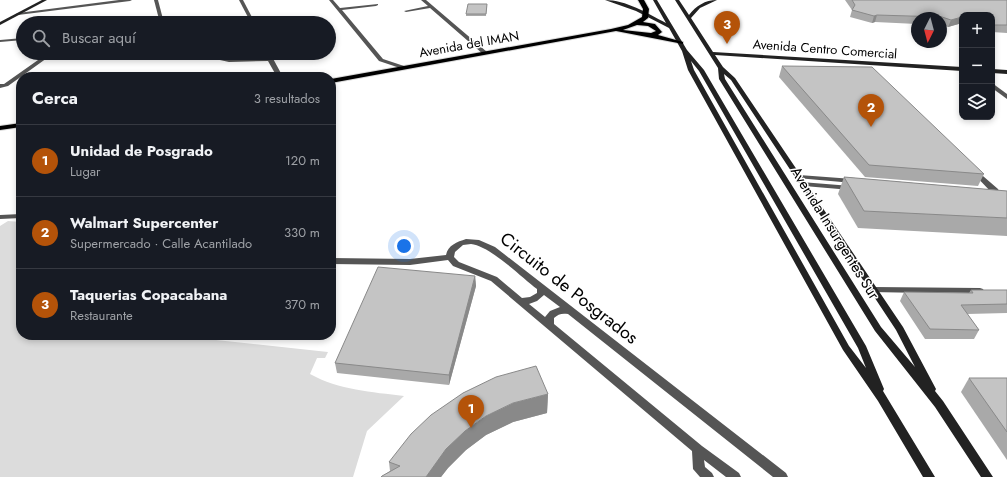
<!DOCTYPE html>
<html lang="es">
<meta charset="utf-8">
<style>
:root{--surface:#171b24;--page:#20242c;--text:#f1f3f6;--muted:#9ea1a6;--line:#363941;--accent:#b45309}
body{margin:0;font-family:Jost,sans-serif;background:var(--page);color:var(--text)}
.controls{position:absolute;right:12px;top:12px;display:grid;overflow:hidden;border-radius:8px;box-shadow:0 2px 6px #0003}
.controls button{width:36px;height:36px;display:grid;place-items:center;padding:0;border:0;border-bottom:1px solid var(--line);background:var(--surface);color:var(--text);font:20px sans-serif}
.compass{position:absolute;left:911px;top:12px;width:36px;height:36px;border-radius:50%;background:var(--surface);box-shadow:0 2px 6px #0003;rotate:186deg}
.you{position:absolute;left:404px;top:246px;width:14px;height:14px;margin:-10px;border:3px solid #fff;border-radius:50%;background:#1a73e8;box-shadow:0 0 0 6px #1a73e833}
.badge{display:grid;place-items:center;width:26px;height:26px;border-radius:50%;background:var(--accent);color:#fff;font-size:13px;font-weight:700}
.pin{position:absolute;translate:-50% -33px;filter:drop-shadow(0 1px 2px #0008)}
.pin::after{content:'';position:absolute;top:21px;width:14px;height:12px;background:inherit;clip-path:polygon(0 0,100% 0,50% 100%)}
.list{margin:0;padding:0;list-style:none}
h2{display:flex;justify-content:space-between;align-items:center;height:52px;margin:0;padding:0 16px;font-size:17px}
h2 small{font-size:13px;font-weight:400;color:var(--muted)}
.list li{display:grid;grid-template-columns:26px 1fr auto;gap:12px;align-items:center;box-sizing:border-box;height:72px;padding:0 16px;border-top:1px solid var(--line)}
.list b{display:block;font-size:15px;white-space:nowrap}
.list p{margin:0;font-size:13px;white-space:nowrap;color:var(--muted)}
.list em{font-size:13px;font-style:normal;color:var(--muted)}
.icon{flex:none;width:22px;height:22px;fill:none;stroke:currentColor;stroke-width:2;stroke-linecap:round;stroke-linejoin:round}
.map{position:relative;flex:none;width:1007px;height:477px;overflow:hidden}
.search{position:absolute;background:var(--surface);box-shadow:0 2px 6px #0003;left:16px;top:16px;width:320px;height:44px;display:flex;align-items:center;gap:10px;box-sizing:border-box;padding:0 14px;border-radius:22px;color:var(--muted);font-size:15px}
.panel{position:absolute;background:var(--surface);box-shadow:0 2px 6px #0003;left:16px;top:72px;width:320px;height:268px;border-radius:16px}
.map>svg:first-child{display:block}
.green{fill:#dcdcdc}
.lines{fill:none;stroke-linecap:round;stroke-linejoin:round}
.primary-casing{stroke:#dbdbdb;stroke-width:2}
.street{fill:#555;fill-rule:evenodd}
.secondary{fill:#222;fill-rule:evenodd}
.primary{fill:#000;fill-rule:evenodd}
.wall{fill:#a9a9a9}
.shaded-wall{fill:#898989}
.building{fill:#c4c4c4;stroke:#898989}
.labels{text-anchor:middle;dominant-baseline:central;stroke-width:3;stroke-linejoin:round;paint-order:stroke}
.far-street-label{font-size:13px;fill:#000;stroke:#fff}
.street-label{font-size:15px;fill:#000;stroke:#fff}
.near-street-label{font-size:18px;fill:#000;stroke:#fff}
</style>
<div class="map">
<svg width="1007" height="477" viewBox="0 0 1007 477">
<rect width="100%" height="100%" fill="#fff"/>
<!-- green -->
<path class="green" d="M8,221L21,222V335H219L216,340L328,352L325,358H317L310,374C339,390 372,392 404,396L367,431L353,477H0V226Z"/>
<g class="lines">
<defs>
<g id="primary">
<path d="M638,0H644L649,9L648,18L643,22L655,24L662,32L658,35L683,42V44L616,31L331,83V79L611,29L628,25L642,17L643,9ZM637,25L648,26L656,31L651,33L623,30Z"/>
<path d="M21,123V127L0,130V126Z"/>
</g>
</defs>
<!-- primary casing -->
<use href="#primary" class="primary-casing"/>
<!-- street -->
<g class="street">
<path d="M119,0H132L130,1L18,15L16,14L18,13Z"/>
<path d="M154,0H158L164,23H160Z"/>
<path d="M239,0H243L255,23H251Z"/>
<path d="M329,0H333L340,8L378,4V5L376,6L342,10L383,59L407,67V69H403L379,61Z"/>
<path d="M421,0H426L487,52V54H483L430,8L406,12L404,11L428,6Z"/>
<path d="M23,38V40L0,42V40Z"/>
<path d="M48,53H54L8,86L0,88V84H4Z"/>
<path d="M188,53H199L229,58L267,57L264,53H270L283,77H277L268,61L229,62Z"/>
<path d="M992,83L1007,94V99L992,88Z"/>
<path d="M974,169L976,170L998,189L999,191L998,193H992L972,172L971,171Z"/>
<path d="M799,175L853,179L857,181L853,183L797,178L795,177Z"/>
<path d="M801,182L851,186L855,188L851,190L804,186H801L800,184Z"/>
<path d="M21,214V218L0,219V215Z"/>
<path d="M466,239L479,240L495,247L786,473L788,477H773L568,314C562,313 558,314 554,318V324L702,446L739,473L741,477H726L704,460L705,467L712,473L714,477H700L693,469L692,451L491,281L453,266L448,260L410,265L331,264V258L410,259L446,255C448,245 457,242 466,239ZM471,244C490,246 520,276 537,289V293L530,297L522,298L497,277L459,262L454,257L455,252L463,245ZM544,295L560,307L550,311L545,317L529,304L537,301Z"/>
<path d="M874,287L980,288L983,289L984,291L983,293L980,294L871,292L870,290L871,288Z"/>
</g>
<!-- secondary -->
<g class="secondary">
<path d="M42,0H47L0,25V22Z"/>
<path d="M605,0C626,0 647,13 666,23L653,0H657L687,50L704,70L866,346L884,389L883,391L935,477H923L878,401L843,350L688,70L682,51L669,28L636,11ZM691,61L699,71L858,348L866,368L849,346L694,70Z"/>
<path d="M675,0H679L689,15C696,6 705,0 717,0L700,8L691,18L713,52L962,67V71L715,55L723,67L735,78L903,327L936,389L935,391L943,401L993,477H981L935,407L875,331L719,79L718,68ZM724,74L731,80L896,330L915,367L881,327L725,79Z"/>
<path d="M992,69L1007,70V74L992,73Z"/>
</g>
<!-- primary -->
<use href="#primary" class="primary"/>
</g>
<!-- wall -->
<g class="wall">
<path d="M845,0H1007V33L992,32V15H962V23L948,27L941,25V18H917V24L875,22L872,23L850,17L852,10Z"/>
<path d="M487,4L486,16H466V14Z"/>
<path d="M782,66L984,174L978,186L865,177L779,77Z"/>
<path d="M844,177L1007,191V236L858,228L838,194Z"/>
<path d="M475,276L476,286L449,385L337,373L335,363Z"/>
<path d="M971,290H1007V313L967,314L979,330L974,339H925L900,301L904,292L969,293Z"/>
<path d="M969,378H1007V460L961,392Z"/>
<path d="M548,394L547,413L513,422L486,435L466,450L448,468L441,477H381L390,471L389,462Z"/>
</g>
<!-- shaded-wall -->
<g class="shaded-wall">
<path d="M877,15L875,22L872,23L874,16Z"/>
<path d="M962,17V23L948,27L951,20Z"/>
<path d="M475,276L476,286L449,385V375Z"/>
<path d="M548,394L547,413L513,422L486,435L466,450L448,468L441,477H426L446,449L465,431L486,416L513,403Z"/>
</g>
<!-- building -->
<g class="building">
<path d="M852,0H1007V25H992V15H962V17L951,20L942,17L877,15L874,16L852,10L855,5Z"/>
<path d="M468,4H487L486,14H466Z"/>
<path d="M782,66L872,67L984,174L869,165Z"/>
<path d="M844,177L1007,191V218L864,211Z"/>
<path d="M378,267L475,276L449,375L335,363Z"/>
<path d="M971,290H1007V304L961,305L979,330L930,329L904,292L973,293Z"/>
<path d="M536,366L548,394L513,403L486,416L465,431L446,449L426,477H381L382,476L400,466L389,462L411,434L431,415L463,393L496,377Z"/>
<path d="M969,378H1007V432Z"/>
</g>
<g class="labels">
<!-- far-street labels -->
<g class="far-street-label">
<text transform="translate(469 44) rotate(-10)">Avenida del IMAN</text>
<text transform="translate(825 49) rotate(4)">Avenida Centro Comercial</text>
</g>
<!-- street labels -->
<g class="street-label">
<text transform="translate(835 233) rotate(58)">Avenida Insurgentes Sur</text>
</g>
<!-- near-street labels -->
<g class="near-street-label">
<text transform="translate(569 288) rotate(38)">Circuito de Posgrados</text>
</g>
</g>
</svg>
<div class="controls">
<button>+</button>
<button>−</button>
<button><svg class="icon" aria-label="layers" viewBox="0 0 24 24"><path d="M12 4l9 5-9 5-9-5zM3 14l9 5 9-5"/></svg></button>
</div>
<svg class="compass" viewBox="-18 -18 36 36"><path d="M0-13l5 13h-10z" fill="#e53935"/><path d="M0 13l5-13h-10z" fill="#9ea1a6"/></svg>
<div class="you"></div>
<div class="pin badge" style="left:471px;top:428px">1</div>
<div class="pin badge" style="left:871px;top:127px">2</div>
<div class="pin badge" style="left:727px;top:44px">3</div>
<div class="search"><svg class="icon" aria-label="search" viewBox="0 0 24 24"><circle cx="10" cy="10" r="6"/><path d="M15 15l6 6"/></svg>Buscar aquí</div>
<section class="panel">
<h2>Cerca<small>3 resultados</small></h2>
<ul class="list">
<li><span class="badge">1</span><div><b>Unidad de Posgrado</b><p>Lugar</p></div><em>120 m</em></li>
<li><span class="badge">2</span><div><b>Walmart Supercenter</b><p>Supermercado · Calle Acantilado</p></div><em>330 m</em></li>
<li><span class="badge">3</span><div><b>Taquerias Copacabana</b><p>Restaurante</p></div><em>370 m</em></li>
</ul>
</section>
</div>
